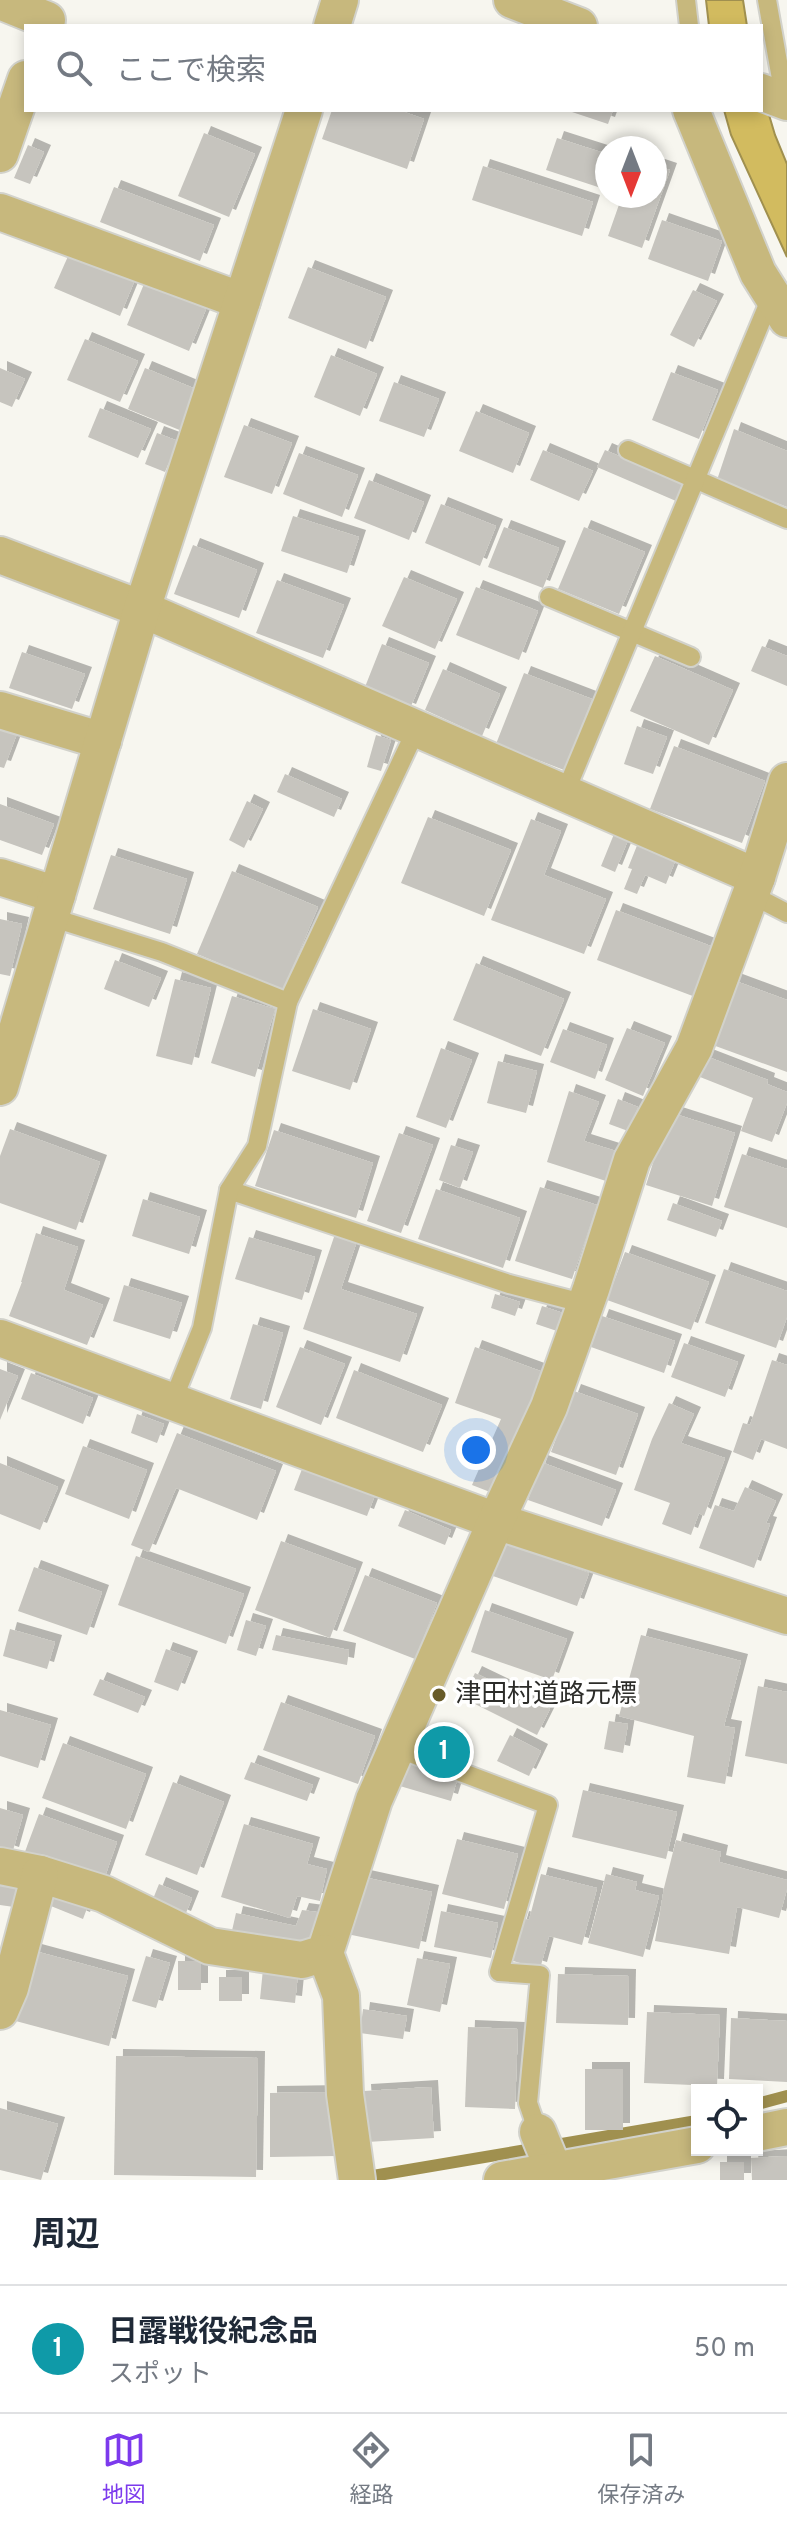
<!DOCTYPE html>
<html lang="ja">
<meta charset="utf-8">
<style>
:root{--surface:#fff;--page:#f6f6f7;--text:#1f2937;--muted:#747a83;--line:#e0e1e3;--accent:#7c3aed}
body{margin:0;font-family:Overpass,"Noto Sans JP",sans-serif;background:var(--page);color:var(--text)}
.controls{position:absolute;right:24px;bottom:24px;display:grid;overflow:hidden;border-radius:0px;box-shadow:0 4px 12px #0003}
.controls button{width:72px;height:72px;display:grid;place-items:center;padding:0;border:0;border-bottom:2px solid var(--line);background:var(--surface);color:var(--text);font:40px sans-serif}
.compass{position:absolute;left:595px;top:136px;width:72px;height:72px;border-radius:50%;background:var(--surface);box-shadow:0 4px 12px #0003;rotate:180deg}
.you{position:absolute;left:476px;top:1450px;width:28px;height:28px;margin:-20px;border:6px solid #fff;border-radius:50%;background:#1a73e8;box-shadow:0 0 0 12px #1a73e833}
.badge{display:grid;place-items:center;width:52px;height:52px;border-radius:50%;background:var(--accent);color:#fff;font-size:26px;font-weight:700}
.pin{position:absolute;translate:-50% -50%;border:4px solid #fff;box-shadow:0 2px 8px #0006}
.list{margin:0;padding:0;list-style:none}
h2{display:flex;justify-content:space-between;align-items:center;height:104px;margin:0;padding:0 32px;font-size:34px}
h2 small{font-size:26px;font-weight:400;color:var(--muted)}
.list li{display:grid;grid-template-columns:52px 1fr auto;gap:24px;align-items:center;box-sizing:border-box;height:128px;padding:0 32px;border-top:2px solid var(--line)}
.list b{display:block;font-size:30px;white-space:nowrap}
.list p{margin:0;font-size:26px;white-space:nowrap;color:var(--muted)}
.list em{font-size:26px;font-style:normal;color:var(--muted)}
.icon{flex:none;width:44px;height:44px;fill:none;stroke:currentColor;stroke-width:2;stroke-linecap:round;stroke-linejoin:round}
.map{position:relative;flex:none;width:787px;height:2180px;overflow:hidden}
.search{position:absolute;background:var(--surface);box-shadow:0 4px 12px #0003;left:24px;right:24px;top:24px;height:88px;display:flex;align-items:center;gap:20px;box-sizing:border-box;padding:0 28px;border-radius:0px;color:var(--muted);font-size:30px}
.sheet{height:232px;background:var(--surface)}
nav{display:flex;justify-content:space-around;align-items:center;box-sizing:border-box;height:112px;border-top:2px solid var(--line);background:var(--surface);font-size:22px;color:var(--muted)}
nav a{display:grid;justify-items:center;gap:4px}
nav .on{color:var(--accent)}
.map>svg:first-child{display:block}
.water{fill:#d2bb5f;stroke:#a0904f;stroke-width:2}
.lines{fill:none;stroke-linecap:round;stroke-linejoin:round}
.stream{stroke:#a0904f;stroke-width:12}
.building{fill:#c6c4be;filter:url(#shadow)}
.service-casing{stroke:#d2d2cb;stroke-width:22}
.minor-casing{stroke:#d2d2cb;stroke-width:40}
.service{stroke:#c7b87d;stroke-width:18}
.minor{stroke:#c7b87d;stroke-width:36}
.poi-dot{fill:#685b28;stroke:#fff;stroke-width:3}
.labels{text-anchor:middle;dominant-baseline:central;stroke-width:7;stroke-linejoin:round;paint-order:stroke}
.poi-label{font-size:26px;fill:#2c2c29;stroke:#fff;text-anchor:start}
</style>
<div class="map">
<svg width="787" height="2180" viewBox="0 0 787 2180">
<defs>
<filter id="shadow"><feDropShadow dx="7" dy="-7" stdDeviation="0" flood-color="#0004"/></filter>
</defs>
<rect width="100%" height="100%" fill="#f7f6ef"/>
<!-- water -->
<g class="water">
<path d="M706,0H743L747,26H709Z"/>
<path d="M761,88L775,135L787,164V257L731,135L724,110H761Z"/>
</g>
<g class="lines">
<!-- stream -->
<g class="stream">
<path d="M757,2104L787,2096"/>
<path d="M361,2178L697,2121"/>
</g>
</g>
<!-- building -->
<g class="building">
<path d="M332,110H399L424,119L407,169L322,139Z"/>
<path d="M566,110H613L608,124Z"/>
<path d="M204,133L255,154L229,217L178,196Z"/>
<path d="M557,138L607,154V167L601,188L546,170Z"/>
<path d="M28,145L44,152L30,184L14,178Z"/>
<path d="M655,165L670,170L642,248L608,236L622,196H655Z"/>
<path d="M483,166L593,202L582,236L472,200Z"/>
<path d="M114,187L214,225L200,261L100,222Z"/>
<path d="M662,220L722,241L708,281L648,259Z"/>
<path d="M69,254L134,282L120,316L54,288Z"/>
<path d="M308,267L386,297L366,349L288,318Z"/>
<path d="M144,284L206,309L189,351L127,325Z"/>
<path d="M693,290L717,301L694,347L670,335Z"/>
<path d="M85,339L138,361L120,402L67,380Z"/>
<path d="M331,355L377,374L360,416L314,397Z"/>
<path d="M0,368L25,379L12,407L0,402Z"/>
<path d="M145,368L198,390L182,431L128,409Z"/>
<path d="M671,372L718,390L699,439L652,420Z"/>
<path d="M394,382L439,399L424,437L379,421Z"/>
<path d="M100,408L151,429L138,458L88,437Z"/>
<path d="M476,411L529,433L513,473L459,451Z"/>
<path d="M244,425L292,443L272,494L224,477Z"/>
<path d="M734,429L787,451V507L717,480Z"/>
<path d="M157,433L178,441L165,472L145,464Z"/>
<path d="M543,450L593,471L579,501L530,480Z"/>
<path d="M605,450L684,484L676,501L597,467Z"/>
<path d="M299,453L358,475L342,517L283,494Z"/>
<path d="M369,480L424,502L409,540L354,518Z"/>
<path d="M441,504L496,526L480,566L425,543Z"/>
<path d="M293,516L359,537L347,573L281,551Z"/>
<path d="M504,527L559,548L543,588L488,567Z"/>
<path d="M584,527L645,552L619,614L558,589Z"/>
<path d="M193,545L257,570L239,618L174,594Z"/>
<path d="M404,577L457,599L435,649L382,626Z"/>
<path d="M277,580L344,605L323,658L256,633Z"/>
<path d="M476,587L538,611L519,660L456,635Z"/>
<path d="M382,644L429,663L409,711L363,692Z"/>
<path d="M762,646L787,656V686L751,671Z"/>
<path d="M22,652L85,674L72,709L9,688Z"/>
<path d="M655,656L733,690L709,745L630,711Z"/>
<path d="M443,669L500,694L482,736L425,710Z"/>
<path d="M524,673L592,699L564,770L496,744Z"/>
<path d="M0,726L18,731L4,768L0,767Z"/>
<path d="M637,726L667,737L653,774L624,764Z"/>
<path d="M376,735L391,740L381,771L367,767Z"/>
<path d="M674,746L765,781L742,843L650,809Z"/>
<path d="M285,774L342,799L334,817L277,792Z"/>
<path d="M247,801L263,809L244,848L229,840Z"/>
<path d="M0,804L54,824L42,855L0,840Z"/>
<path d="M428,817L511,850L484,916L401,883Z"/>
<path d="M531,819L561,831L544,875L606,899L584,954L491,920Z"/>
<path d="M614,834L628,840L615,872L601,866Z"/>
<path d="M638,843L676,859L666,884L645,875L637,894L624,889L632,869L628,868Z"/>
<path d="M111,855L187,879L170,934L93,909Z"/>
<path d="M232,871L318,907L283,990L197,954Z"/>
<path d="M616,910L716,948L698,998L597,960Z"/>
<path d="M0,919L22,924L10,976L0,974Z"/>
<path d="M115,960L161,978L149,1007L104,989Z"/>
<path d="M476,963L564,999L541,1056L453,1020Z"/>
<path d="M175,979L211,988L192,1065L156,1056Z"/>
<path d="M733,980L787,1000V1072L710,1044Z"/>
<path d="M232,996L275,1009L255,1077L211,1063Z"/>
<path d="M313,1009L371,1029L350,1090L292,1071Z"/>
<path d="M627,1028L665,1043L643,1096L605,1080Z"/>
<path d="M563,1029L607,1045L595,1079L550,1062Z"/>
<path d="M441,1048L472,1060L446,1128L416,1117Z"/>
<path d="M703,1055L768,1080L767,1084L787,1092V1103L772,1142L741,1131L753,1098L695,1075Z"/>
<path d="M498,1061L537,1071L526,1113L487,1103Z"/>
<path d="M569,1091L599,1102L584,1141L619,1152L609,1182L547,1162Z"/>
<path d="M618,1099L638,1107L628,1131L609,1124Z"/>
<path d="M669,1112L735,1133L712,1206L646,1185Z"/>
<path d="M10,1129L100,1162L76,1230L0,1203V1156Z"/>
<path d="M274,1130L373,1163L356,1218L255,1186Z"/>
<path d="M399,1133L433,1145L401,1233L367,1221Z"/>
<path d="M451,1145L473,1152L460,1188L439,1180Z"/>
<path d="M742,1154L787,1169V1228L724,1207Z"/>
<path d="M540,1187L597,1205L572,1279L515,1261Z"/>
<path d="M436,1189L520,1218L503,1268L418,1239Z"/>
<path d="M143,1199L200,1217L189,1254L132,1236Z"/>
<path d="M673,1203L722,1221L716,1237L667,1220Z"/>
<path d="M36,1233L78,1247L64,1290L103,1305L87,1345L9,1316L22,1282H21Z"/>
<path d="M335,1234L357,1241L341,1289L417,1314L400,1362L303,1329Z"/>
<path d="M249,1237L315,1257L302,1300L235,1279Z"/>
<path d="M625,1252L709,1282L691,1330L607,1300Z"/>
<path d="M724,1269L787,1291V1317L776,1348L705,1323Z"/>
<path d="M124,1285L182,1303L170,1339L113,1321Z"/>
<path d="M495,1294L520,1302L515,1316L491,1308Z"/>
<path d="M542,1306L569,1315L563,1333L536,1324Z"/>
<path d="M602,1316L675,1341L664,1373L591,1347Z"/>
<path d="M253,1324L283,1333L261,1409L230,1399Z"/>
<path d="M684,1343L738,1362L725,1397L671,1377Z"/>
<path d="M300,1347L345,1364L321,1425L276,1407Z"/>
<path d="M475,1347L543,1372L524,1427L490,1492L472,1485L501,1419L455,1403Z"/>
<path d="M772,1360L787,1365V1449L761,1439L753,1460L733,1452L743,1423L750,1425Z"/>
<path d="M0,1369L18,1376L0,1420Z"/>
<path d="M354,1370L442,1405L423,1452L336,1418Z"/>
<path d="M31,1373L93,1398L83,1424L21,1399Z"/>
<path d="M574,1391L638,1414L616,1475L551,1452Z"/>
<path d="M669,1403L694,1414L681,1443L725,1458L704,1516L699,1513L691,1535L662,1524L670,1503L634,1490L652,1439Z"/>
<path d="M137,1414L164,1424L157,1443L131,1433Z"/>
<path d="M177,1433L276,1471L257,1520L176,1488L149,1552L131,1545Z"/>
<path d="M83,1446L147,1470L129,1519L65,1494Z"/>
<path d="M541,1462L616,1490L602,1526L528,1500Z"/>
<path d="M0,1463L58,1487L40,1530L0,1514Z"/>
<path d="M302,1469L375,1495L367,1516L294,1490Z"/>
<path d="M745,1487L776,1501L766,1523L770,1524L754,1568L699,1548L715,1505L734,1511Z"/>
<path d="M405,1510L451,1530L445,1545L398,1526Z"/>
<path d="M281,1541L356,1569L330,1638L255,1610Z"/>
<path d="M505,1543L589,1573L577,1606L493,1576Z"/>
<path d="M136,1556L244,1594L226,1644L118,1605Z"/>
<path d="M34,1567L102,1592L87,1635L18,1611Z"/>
<path d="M365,1575L437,1603L415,1659L343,1631Z"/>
<path d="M485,1610L567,1639L552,1680L471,1652Z"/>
<path d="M246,1620L266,1626L256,1656L237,1650Z"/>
<path d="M10,1629L55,1642L47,1669L3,1656Z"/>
<path d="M276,1635L349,1650L347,1665L272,1650Z"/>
<path d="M641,1635L741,1661L724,1726L735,1728L725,1784L687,1777L694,1736L619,1716Z"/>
<path d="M166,1649L191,1658L178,1691L154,1682Z"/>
<path d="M475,1673L550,1709L537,1735L463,1698Z"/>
<path d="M100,1679L145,1697L138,1713L93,1695Z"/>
<path d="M758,1686L787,1692V1764L745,1756Z"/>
<path d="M281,1702L375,1736L358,1784L263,1750Z"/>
<path d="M0,1710L51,1725L38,1768L0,1756Z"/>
<path d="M609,1721L628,1724L623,1753L604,1749Z"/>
<path d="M510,1735L541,1751L529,1776L497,1761Z"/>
<path d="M63,1743L146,1774L126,1829L42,1798Z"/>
<path d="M400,1760L458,1777L451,1801L393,1784Z"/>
<path d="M251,1762L313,1785L307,1801L244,1779Z"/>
<path d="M173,1782L224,1802L197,1875L145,1855Z"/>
<path d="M583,1790L677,1812L666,1859L572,1837Z"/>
<path d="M0,1808L23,1815L12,1854L0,1850Z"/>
<path d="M39,1814L117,1842L102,1885L23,1857Z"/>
<path d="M244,1824L313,1844L307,1864L327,1869L320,1901L297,1896L290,1918L221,1897Z"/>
<path d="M457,1839L518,1854L504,1909L442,1894Z"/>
<path d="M676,1840L721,1852L719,1862L787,1880V1889L779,1918L737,1907L729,1954L655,1941L664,1888Z"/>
<path d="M541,1874L597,1888L582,1945L549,1936L540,1969L510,1960L522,1918L529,1920Z"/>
<path d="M606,1874L637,1882L635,1890L659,1896L643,1957L588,1943Z"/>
<path d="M359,1876L432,1892L419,1949L347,1934Z"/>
<path d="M0,1879L25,1884L21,1908L0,1905Z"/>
<path d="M159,1884L192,1898L184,1918L151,1904Z"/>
<path d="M48,1886L89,1903L83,1919L41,1902Z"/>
<path d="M302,1910L324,1913L312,1946L231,1935L236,1913L296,1926Z"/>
<path d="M441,1911L498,1923L491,1958L434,1947Z"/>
<path d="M31,1950L128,1976L109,2046L12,2020Z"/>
<path d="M146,1956L170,1963L156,2008L132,2001Z"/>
<path d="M417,1958L450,1964L440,2012L407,2005Z"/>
<rect x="178" y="1961" width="23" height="29"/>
<path d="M263,1969L298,1973L295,2003L260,1999Z"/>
<path d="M558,1974L629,1976L628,2025L556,2023Z"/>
<rect x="219" y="1977" width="23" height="24"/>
<path d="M363,2009L407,2016L403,2039L360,2033Z"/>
<path d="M647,2012L720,2015L717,2086L644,2083Z"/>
<path d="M731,2018L787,2021V2082L729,2079Z"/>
<path d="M468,2027L518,2029L515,2109L465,2107Z"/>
<path d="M116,2056L258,2058L256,2177L114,2175Z"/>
<rect x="585" y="2069" width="38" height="61"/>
<path d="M431,2087L434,2138L367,2142L364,2091Z"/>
<path d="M336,2092L337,2156L270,2157V2093Z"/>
<path d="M0,2108L58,2124L41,2180L0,2170Z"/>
<path d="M787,2156V2180H752L751,2158Z"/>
<rect x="720" y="2162" width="24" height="18"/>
</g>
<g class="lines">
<defs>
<g id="service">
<path d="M686,0L689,26"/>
<path d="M767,0L785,101"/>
<path d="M628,450L787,519"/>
<path d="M549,597L691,657"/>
<path d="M565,793L772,295"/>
<path d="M750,894L787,913"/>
<path d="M50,917L162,952L288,1002"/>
<path d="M229,1190L509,1284L586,1304"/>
<path d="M173,1400L202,1328L229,1190L257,1146L288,1002L417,728"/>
<path d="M397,1748L548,1805L499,1972L540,1975L528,2103L538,2132"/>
</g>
<g id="minor">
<path d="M512,0L579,26"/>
<path d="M0,1L47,20"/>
<path d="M332,26L340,0"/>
<path d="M761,92L787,102"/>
<path d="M691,110L758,273L787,319"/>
<path d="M0,154L26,79"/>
<path d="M0,212L242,301"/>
<path d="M0,555L142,609L757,877"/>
<path d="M0,710L103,741"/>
<path d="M0,877L57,895"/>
<path d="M0,1087L142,609L304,110"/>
<path d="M0,1338L496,1521L787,1616"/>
<path d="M0,1866L40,1874L104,1894L210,1946L302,1960L325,1953L374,1800L496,1521L549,1407L591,1289L632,1160L694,1048L757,877L787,781"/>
<path d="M325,1953L341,1996L345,2094L357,2180"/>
<path d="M0,2011L10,1988L40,1874"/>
<path d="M538,2132L554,2171"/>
<path d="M757,2133L787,2127"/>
<path d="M502,2180L697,2145"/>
</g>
</defs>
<!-- service casing -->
<use href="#service" class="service-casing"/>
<!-- minor casing -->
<use href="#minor" class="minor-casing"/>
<!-- service -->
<use href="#service" class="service"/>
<!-- minor -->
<use href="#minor" class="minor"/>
</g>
<!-- markers -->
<circle class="poi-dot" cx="439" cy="1695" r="8"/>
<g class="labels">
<!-- poi labels -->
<g class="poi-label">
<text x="455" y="1695">津田村道路元標</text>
</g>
</g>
</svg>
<div class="controls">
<button><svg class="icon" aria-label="locate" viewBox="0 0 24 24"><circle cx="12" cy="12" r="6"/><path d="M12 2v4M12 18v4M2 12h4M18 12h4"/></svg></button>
</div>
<svg class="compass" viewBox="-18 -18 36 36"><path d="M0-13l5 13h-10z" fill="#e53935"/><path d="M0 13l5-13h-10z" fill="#747a83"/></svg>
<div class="you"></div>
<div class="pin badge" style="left:444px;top:1752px;background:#0f9aa8">1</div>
<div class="search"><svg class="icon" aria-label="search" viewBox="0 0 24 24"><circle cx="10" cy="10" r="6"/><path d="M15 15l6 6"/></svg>ここで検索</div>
</div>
<section class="sheet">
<h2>周辺<small></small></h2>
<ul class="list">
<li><span class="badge" style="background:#0f9aa8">1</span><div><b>日露戦役紀念品</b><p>スポット</p></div><em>50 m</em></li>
</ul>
</section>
<nav>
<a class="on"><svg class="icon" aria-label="map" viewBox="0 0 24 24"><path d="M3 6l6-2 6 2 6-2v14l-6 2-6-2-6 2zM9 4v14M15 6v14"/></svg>地図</a>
<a><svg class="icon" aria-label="directions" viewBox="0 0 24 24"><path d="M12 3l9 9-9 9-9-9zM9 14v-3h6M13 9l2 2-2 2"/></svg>経路</a>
<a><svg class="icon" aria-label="saved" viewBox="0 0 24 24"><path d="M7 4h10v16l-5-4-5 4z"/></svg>保存済み</a>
</nav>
